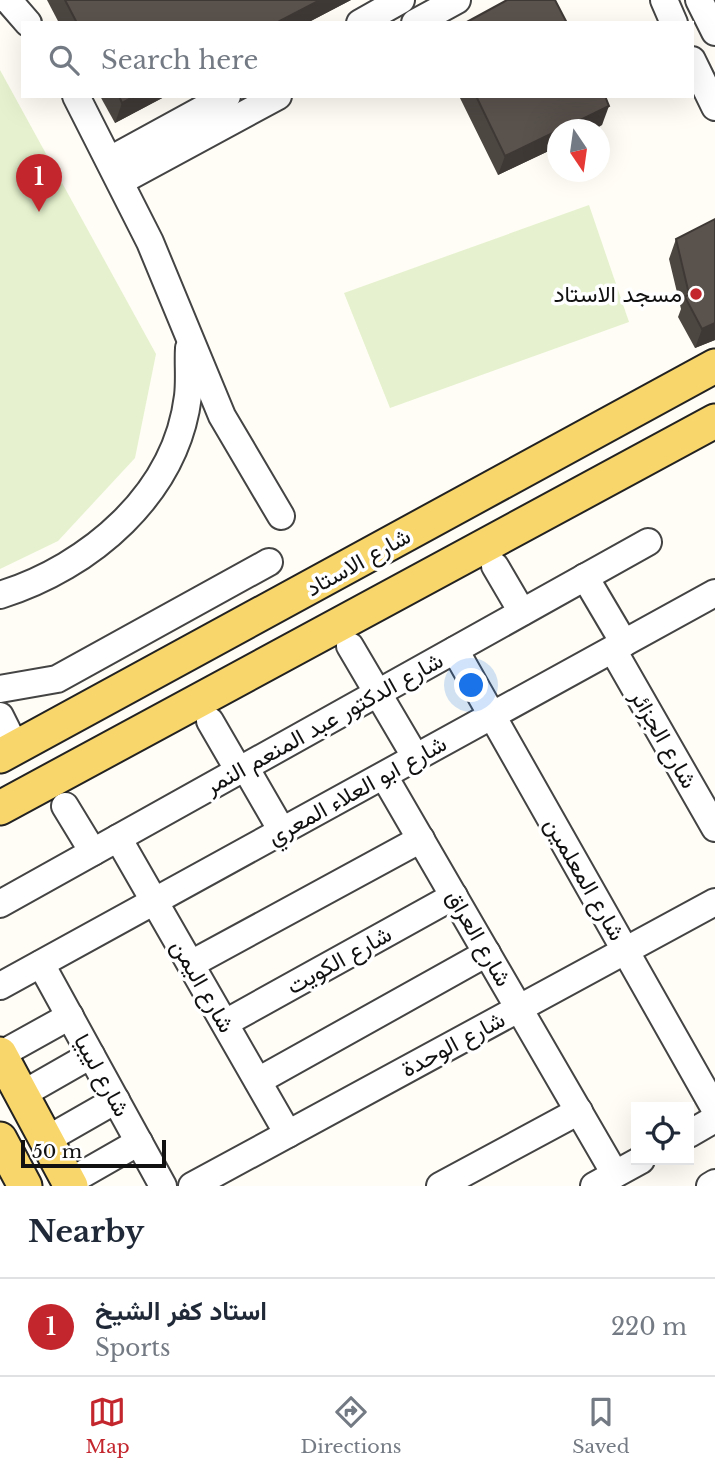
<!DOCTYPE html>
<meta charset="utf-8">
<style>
:root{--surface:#fff;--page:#f2f2f3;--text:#1f2937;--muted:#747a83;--line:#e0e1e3;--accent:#c4262e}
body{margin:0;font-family:"Libre Baskerville",Vazirmatn,serif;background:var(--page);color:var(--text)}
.controls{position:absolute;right:21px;bottom:21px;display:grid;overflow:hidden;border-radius:0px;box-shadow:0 7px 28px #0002}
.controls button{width:63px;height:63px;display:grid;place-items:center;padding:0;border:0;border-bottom:2px solid var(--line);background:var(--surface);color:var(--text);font:35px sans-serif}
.compass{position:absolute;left:547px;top:119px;width:63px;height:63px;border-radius:50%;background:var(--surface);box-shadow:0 7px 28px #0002;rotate:167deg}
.scale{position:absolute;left:21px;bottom:18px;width:145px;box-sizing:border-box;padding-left:7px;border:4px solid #111;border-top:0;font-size:19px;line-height:24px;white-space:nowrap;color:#111;-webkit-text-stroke:5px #fff;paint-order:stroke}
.you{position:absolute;left:472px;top:686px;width:24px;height:24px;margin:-18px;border:5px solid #fff;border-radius:50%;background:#1a73e8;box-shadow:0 0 0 10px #1a73e833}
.badge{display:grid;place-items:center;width:46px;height:46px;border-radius:50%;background:var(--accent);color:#fff;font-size:23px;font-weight:700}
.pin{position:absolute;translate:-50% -58px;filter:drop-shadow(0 2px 4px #0008)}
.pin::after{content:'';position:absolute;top:37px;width:24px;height:21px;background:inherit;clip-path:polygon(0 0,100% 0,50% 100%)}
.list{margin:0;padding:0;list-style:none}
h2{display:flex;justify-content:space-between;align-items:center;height:91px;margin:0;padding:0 28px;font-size:30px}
h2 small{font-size:23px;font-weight:400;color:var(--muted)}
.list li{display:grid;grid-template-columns:46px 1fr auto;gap:21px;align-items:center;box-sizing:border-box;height:98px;padding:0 28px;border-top:2px solid var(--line)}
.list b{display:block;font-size:26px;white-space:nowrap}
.list p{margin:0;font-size:23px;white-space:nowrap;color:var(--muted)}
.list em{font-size:23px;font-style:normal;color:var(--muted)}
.icon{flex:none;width:38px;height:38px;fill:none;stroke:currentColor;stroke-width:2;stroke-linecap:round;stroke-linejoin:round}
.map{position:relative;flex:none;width:715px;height:1186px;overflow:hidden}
.search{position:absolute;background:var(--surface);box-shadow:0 7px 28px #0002;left:21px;right:21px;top:21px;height:77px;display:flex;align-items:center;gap:18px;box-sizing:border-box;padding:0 24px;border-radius:0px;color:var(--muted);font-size:26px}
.sheet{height:189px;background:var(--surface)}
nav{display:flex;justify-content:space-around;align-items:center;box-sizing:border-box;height:98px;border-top:2px solid var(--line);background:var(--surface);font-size:19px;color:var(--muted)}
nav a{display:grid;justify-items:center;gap:4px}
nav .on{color:var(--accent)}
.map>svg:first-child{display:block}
.pitch{fill:#e6f2cf}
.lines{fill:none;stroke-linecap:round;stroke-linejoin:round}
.minor-casing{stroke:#444;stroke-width:30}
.major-casing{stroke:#222;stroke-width:37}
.minor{stroke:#fff;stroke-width:26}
.major{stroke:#f9d66b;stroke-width:33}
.wall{fill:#4d4742}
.shaded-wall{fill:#3f3936}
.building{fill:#5a524d;stroke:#3f3936;stroke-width:2}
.poi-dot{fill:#c4262e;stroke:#fff;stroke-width:2.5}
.labels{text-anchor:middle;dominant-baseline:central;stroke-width:7;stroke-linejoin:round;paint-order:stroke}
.poi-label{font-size:23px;fill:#111;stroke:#fff;text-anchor:end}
.street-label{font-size:23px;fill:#111;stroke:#fff}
</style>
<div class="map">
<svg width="715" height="1186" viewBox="0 0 715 1186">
<rect width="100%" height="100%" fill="#fffdf5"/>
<!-- pitch -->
<g class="pitch">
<path d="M0,70L156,354L135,458L58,541L0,569Z"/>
<path d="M589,205L629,322L390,408L344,293Z"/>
</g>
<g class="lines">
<defs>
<g id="minor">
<path d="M8,0L28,23"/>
<path d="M664,0L674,23"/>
<path d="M699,0L715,32"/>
<path d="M360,23L401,0"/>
<path d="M415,23L457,0"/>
<path d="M692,60L715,107"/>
<path d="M76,96L150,242L222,416L281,516"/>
<path d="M110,160L227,96"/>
<path d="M121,181L278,96"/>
<path d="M495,566L522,612"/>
<path d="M585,577L624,643"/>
<path d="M0,595C90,567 176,494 188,396C190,380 188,363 189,348"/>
<path d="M350,646L416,758"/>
<path d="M455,650L715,1109"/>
<path d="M613,650L715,828"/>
<path d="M0,689L57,679L269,562"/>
<path d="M0,716L16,748"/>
<path d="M210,721L239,771"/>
<path d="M245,767L282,831"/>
<path d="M384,776L615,1174"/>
<path d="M65,806L93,852"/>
<path d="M118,838L288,1134"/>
<path d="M0,904L648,542"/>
<path d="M41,964L163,1186"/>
<path d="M191,964L421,839"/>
<path d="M0,986L715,593"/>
<path d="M225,1023L454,896"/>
<path d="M0,1055L70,1016"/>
<path d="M258,1081L487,953"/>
<path d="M21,1095L91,1055"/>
<path d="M689,1134L715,1119"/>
<path d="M46,1140L116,1100"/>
<path d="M69,1182L139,1142"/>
<path d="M192,1186L715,902"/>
<path d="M440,1186L579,1111"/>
<path d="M594,1186L641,1160"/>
<path d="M710,1186L715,1183"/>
</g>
<g id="major">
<path d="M0,756L715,366"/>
<path d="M0,808L715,421"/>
<path d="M0,1054L71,1186"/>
<path d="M0,1139L25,1186"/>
</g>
</defs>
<!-- minor casing -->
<use href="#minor" class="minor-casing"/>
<!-- major casing -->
<use href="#major" class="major-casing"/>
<!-- minor -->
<use href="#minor" class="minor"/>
<!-- major -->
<use href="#major" class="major"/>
</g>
<!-- wall -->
<g class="wall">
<path d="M47,0H351L307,23H59Z"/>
<path d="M100,96H166L115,123Z"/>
<path d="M459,96H605L602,125L557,130V147L498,175Z"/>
<path d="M676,239L715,340L695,348L678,317L681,309L669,259Z"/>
</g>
<!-- shaded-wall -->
<g class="shaded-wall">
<path d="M320,0H351L307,23H276Z"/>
<path d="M135,96H166L115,123L122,103Z"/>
<path d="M609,106L602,125L594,130H560Z"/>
<path d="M557,131V147L498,175L505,156Z"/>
<path d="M715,323V340L695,348L702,329Z"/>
</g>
<!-- building -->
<g class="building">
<path d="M65,0H320L276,23H77Z"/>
<path d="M507,0H555L567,23H465Z"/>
<path d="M119,96H135L122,103Z"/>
<path d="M476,96H605L609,106L560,130H557V131L505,156Z"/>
<path d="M715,219V323L702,329L685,297L689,294L676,239Z"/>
</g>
<!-- markers -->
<circle class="poi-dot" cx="696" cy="294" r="7"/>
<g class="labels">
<!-- poi labels -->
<g class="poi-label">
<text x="682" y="294">مسجد الاستاد</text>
</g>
<!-- street labels -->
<g class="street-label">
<text transform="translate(358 562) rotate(-29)">شارع الاستاد</text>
<text transform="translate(324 723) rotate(-29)">شارع الدكتور عبد المنعم النمر</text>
<text transform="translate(664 739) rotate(60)">شارع الجزائر</text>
<text transform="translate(357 790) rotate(-29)">شارع ابو العلاء المعري</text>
<text transform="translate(585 879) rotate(60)">شارع المعلمين</text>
<text transform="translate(479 938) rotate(60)">شارع العراق</text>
<text transform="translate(339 960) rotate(-29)">شارع الكويت</text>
<text transform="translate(203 986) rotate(60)">شارع اليمن</text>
<text transform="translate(453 1044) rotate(-28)">شارع الوحدة</text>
<text transform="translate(102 1075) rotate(61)">شارع ليبيا</text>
</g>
</g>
</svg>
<div class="controls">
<button><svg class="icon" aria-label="locate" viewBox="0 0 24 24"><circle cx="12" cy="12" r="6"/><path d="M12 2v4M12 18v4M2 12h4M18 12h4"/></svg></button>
</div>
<svg class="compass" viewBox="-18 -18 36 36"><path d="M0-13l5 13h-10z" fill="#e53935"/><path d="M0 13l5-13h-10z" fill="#747a83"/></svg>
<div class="scale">50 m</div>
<div class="you"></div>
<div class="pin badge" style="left:39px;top:212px">1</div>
<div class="search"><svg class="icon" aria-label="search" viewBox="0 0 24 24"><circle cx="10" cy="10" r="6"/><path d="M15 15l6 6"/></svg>Search here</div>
</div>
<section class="sheet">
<h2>Nearby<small></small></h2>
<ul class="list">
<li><span class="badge">1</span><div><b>استاد كفر الشيخ</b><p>Sports</p></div><em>220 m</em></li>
</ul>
</section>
<nav>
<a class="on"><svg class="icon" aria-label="map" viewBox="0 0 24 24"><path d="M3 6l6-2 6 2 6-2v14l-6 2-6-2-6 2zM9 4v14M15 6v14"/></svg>Map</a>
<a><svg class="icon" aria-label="directions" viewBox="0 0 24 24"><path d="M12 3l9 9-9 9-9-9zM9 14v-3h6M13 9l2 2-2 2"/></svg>Directions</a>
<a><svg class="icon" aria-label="saved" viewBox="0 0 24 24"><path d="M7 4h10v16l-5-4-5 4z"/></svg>Saved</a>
</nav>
